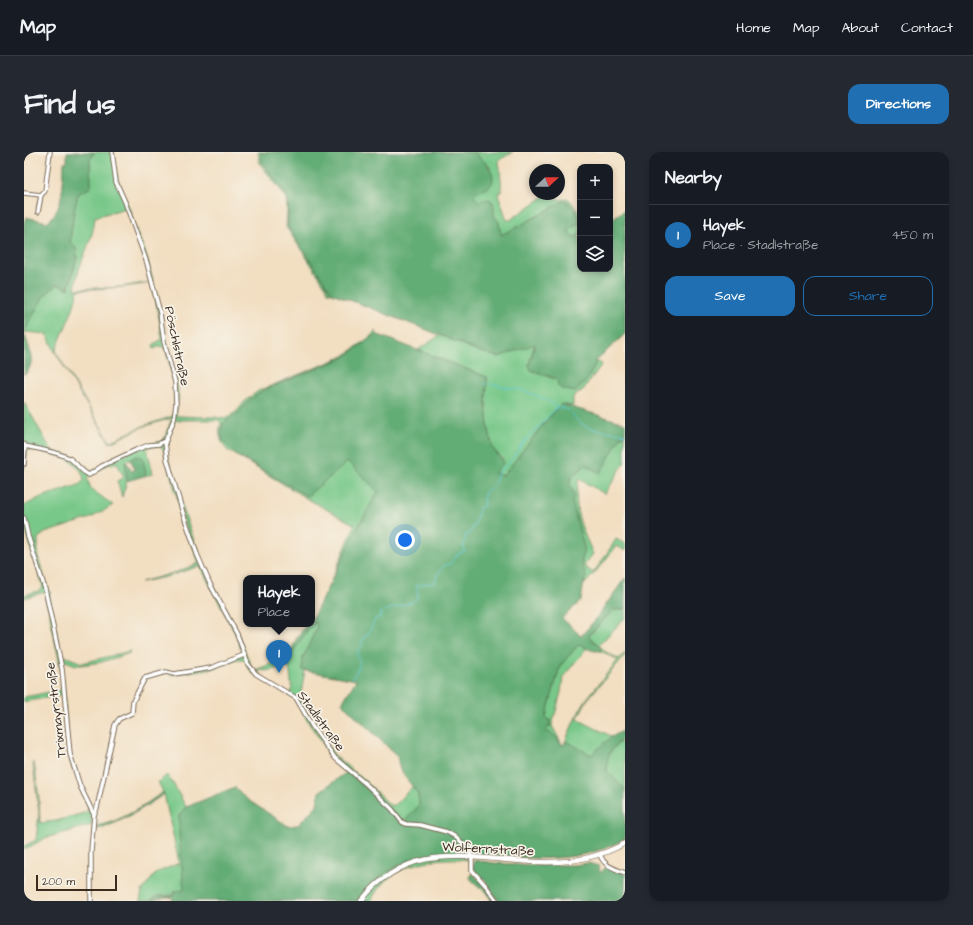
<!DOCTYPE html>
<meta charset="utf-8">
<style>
:root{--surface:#171b24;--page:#242831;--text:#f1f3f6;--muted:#9ea1a6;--line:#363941;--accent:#1f6fb2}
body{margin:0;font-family:"Architects Daughter",sans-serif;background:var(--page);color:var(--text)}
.controls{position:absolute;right:12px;top:12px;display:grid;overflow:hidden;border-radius:8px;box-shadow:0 2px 6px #0003}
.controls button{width:36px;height:36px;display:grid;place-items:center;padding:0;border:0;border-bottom:1px solid var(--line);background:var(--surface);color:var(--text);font:20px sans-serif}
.compass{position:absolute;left:505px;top:12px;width:36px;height:36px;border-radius:50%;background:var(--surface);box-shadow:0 2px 6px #0003;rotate:68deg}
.scale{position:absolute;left:12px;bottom:10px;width:81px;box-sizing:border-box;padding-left:4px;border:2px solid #3b2a1e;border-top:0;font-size:11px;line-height:14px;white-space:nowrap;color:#3b2a1e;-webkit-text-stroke:3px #f7f3e8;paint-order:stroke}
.you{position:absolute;left:381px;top:388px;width:14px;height:14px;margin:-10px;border:3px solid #fff;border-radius:50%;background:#1a73e8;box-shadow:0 0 0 6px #1a73e833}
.badge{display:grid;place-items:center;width:26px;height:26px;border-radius:50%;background:var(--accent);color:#fff;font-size:13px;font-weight:700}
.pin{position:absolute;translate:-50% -33px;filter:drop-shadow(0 1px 2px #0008)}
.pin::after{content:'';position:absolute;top:21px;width:14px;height:12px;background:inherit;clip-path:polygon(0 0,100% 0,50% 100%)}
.popup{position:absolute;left:219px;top:423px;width:72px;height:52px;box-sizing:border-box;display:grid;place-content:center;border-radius:8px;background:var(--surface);filter:drop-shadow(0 1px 3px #0005);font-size:13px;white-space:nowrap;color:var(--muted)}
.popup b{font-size:15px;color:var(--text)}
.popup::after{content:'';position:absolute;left:50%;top:100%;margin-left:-8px;border:8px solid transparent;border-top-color:var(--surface)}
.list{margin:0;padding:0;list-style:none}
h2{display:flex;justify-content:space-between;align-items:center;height:52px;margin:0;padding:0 16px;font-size:17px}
h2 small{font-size:13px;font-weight:400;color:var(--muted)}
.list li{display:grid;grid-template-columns:26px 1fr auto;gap:12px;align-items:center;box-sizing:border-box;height:60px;padding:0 16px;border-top:1px solid var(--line)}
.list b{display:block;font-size:15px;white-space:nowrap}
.list p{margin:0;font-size:13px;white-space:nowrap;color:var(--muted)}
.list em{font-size:13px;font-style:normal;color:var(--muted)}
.actions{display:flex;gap:8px;padding:12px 16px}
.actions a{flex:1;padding:9px 0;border:1px solid var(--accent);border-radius:12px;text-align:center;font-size:14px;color:var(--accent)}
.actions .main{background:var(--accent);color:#fff}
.icon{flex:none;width:22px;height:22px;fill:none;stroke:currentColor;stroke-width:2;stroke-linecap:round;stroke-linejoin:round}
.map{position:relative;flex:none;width:601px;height:749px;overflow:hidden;border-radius:12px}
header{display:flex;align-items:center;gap:24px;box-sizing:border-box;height:56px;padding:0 20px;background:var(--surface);border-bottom:1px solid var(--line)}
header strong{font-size:19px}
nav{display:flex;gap:22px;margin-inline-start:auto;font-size:14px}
.intro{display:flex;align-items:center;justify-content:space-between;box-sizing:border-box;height:96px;padding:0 24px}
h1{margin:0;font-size:28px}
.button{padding:10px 18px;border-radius:12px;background:var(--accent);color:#fff;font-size:14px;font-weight:700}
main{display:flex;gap:24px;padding:0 24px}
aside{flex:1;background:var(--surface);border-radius:12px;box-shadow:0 2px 6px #0003}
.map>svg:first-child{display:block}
.green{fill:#78c889;stroke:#5a7954;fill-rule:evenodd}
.forest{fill:#62ac75;stroke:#4e6b4a}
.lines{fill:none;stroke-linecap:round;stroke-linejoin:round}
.stream{stroke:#5cc9d1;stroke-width:1}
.minor-casing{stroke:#7b6957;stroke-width:5.5}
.major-casing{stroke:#7b6957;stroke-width:6}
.minor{stroke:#fff;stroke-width:3.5}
.major{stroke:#fff;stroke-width:4.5}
.labels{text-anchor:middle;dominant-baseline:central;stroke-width:3.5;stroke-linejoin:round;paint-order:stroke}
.street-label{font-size:13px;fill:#3b2a1e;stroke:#f7f3e8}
</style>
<header>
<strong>Map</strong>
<nav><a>Home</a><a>Map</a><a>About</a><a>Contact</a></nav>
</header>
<div class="intro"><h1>Find us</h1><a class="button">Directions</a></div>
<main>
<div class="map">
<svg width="601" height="749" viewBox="0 0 601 749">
<rect width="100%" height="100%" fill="#f7f3e8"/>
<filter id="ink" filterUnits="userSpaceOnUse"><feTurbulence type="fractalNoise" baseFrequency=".025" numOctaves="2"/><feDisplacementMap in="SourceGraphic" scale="8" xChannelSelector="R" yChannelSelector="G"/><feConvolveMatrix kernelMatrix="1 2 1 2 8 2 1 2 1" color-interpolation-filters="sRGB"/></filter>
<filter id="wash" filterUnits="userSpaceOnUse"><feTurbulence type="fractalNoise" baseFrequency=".012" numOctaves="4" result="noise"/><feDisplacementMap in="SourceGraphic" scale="16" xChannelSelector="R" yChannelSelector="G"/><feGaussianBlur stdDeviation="0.9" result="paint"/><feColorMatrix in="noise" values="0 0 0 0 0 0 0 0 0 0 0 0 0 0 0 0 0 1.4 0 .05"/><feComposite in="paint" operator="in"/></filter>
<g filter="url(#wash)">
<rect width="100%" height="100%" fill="#f2dec1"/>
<!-- green -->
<g class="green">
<path d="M70,0H89L94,30L106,58L109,71L122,102L135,153L142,190L154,236V247L152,264L191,265L201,267L212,260L222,248L234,239L320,204L347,184L351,179L352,182L321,205L240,238L225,248L215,260L199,272L197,280L199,289L213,303L283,344L324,309L354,340L334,375L300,445L331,373L282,346L203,298C197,290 193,281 197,271L195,268H151L142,294L143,302L160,360L179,414L211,475L228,516L231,518C246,512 256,510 267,497L268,501L284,477L292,469L293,475L279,506L278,517L281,518L276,548L287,569L311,604L340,628L366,653H370L389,634L394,642L395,653L381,671L309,606L284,570L275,552L270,546L264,542L267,541L268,538L265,514L253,515V517L240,519L239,518L229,522L225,517L220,507H213L191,516L146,523L150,521L192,513L217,503L218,500L210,479L176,414L142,425L117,430L153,420L175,411L160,370L140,299L135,294H128L123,296L129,322L120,324L122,319L117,305H110L101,310L103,329L98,345L93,329L96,327H98L100,325L93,311H91L88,314L87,311L63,326L67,337L89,353L67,366L21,381L14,386V405L24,438L27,441L25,442L36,499L38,503L58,511L106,499V501L78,510L58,513H52L41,509L36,511C43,546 40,583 49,618L44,600L38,543L0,550V545L37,538L38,523L21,440L0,446V443L15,439L19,435L0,373V354L17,345L55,333L60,328C57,310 38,304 22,301C16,299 10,297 3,298L0,318V250L27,298L45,304L65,321L79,313L113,296L138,289L142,283L148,266L118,275L86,291L30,198L23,182L0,180L19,145L33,132L45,137L53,106L52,96L46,89L50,59L54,42L67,35L66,8ZM102,56L123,113L126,130L96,135L51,137C53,110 70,90 71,65ZM127,131L134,158L138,187L129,193L130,197L136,194L141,196C147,218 155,241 149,264L119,274L86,290L33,202L32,198L49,157L54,138L100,135Z"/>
<path d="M234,0H237L238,11L264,45V75L308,141L304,140L302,135L262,75L263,57L262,47L258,40L236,12Z"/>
<path d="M448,0H489L475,8L478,39L474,42L483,68H486L522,43L537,48L543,46L546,48L556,62V66L545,51L540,49L497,73L477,83C477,75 472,71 470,64C469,59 470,56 469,50L455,49L450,44L453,40L466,34V15Z"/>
<path d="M556,70V82L551,85L547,83L545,78Z"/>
<path d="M416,183L451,198L474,205L511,191L505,212L507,218L533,228L538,237L551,240C559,234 570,219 572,209L578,212L559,238L549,245V254L537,252L517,275L479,324L471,321L479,307L469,297L464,274L462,253L463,225L394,198Z"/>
<path d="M598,282L601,284V310L581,342L555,327C548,358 557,374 569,402L560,414L569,421L580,406L592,387L601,392V399L593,394L591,395L580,410L560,433L561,421L558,415V408L560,402V395L548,350V337L546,334C544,325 556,319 562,313L576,321Z"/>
<path d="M601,455V466L575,493L582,500L595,507L601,501V503L563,548L553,567L589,585L567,603L541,590L551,567L561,549L594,508L581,501L575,499L578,496L564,485L589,458L600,457Z"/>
<path d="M555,492L563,496L539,525L537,540L528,574L539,594L522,580L523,576L526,575V568L523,567L522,565L536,514Z"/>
<path d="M596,590L601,595V638L583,619C583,604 584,601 596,590Z"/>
<path d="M10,610L15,647L16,671L32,669L63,660L64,655L68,662V673L21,686L0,698V694L12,688L15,661L9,611Z"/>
<path d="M143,623L150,633L162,655L155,664L160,738C157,740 152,743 148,743C141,744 132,743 126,749H116L118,739L132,721L155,711L140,642L134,630Z"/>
<path d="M425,701H451L445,708C417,704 380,710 359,731C354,736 350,743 347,749H333C355,717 388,705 425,701Z"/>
</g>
<!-- forest -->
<g class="forest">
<path d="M43,0H70L66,8L67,35L54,42L50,59L46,89L52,96L53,106L44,137L33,132L19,145L0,180C4,194 14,211 0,223V71L2,65L23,70C40,58 39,29 40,10H43Z"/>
<path d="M237,0H448C457,5 476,22 466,34C461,39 454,38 450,44L455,49L466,47C470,52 471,57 470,64L475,70L477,83L497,73L540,49C546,50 556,63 556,70L545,78L547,83L551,85L556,82V117H586V68L601,58V182L572,209C570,219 559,234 551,240L538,237L534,234L533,227L507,218L505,213L511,192L474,205L451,198L436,191L308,141L264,75V45L238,10Z"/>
<path d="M352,182L463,225L462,253L464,274L469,297L480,310L471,321L479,324L517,275L537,252L601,271V284L598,283L577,320L575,321L562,313C559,316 547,324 546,329C543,337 555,338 548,350L560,395C560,401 558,404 558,409C557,415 561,419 562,425L560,429L557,449L538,466L557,484L571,468L601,426V455L600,457L589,458L564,484L578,496L577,498C569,501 562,496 555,492L536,514L522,565L523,567L526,568V575L523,576L522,580C530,580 534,588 539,594L541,590H544L567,603C575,596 590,580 601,579V585C587,598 583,599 583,619L601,638V687C573,703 538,708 506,706C457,704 412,691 366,718C353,727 342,736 333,749H148L149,746L144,745L126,749L134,744H149L151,739L160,738L155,685V664L162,655L211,635L224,648L264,674L274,673L293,653L295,640L323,620L380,670L395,653L394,642L376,618L373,604L318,551L332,528L278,518L279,506L293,475L292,470L284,477L268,502C267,492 277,480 283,472H288V467L334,375L354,340L324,310L283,344L213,303L199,289L197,280L199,271L215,260L225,248L240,238L321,205Z"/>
<path d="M113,304L117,305L119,307L122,321L120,324L103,329L101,310L102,309L108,319L111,317L106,307Z"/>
<path d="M139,640L140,642C119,656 98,671 73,677L72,674C97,670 119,654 139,640Z"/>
<path d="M451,708L471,711L507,713H550L564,711L575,714L576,721L582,715L601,722V749H475C470,743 466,737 462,730C458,723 443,719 451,708Z"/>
<path d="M448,721L458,730L472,749H467C465,739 452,734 446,726Z"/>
</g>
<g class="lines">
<!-- stream -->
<g class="stream">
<path d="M461,232H463"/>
<path d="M466,232L498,238L521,247L533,255"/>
<path d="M548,261C560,282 581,277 601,282"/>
<path d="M328,526C336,516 337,513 333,500L337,495L340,485L344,482L352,466H356L357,460C364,457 391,451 393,446C394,443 393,437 392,434L411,430L413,423L421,413L426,412L433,403L441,399L439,393L441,391V383H445L448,376L450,374L456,355L460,354L459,346L463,337L467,338L469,336L475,319L486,310L499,291L533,255L540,256L545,259"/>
</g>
</g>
</g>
<g filter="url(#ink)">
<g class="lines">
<defs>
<g id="minor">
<path d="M88,0L92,30L101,50L123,111L136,161L140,190L151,230L152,252L150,267L141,290L143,307L159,361L173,402L186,432L213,482L224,512L232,522L272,546L288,574L311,606L343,633L368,657L378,670L382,672L396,673L423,680L430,684L442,694L448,705V718L462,734L473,749"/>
<path d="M0,41L17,43L21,39L26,0"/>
<path d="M14,60L17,43"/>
<path d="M0,292L1,294L0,312"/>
<path d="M1,294C14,297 34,300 45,306C53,311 57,320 65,323L78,314L112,298L125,293L135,292L142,288"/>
<path d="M0,366L4,384L21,437L38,517L46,602L56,634L70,663L67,699V749"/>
<path d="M70,663L73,656L91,573L95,567L108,561L109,549L121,526L142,520L150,522L187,516L220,503"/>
<path d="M576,703C581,715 590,716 601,721"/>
</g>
<path id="major" d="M337,749C387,686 448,708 515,710C545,711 575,706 601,691"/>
</defs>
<!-- minor casing -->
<use href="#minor" class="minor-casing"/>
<!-- major casing -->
<use href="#major" class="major-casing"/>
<!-- minor -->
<use href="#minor" class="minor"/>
<!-- major -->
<use href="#major" class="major"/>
</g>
</g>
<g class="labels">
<!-- street labels -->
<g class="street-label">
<text transform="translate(153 194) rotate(78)">Pöschlstraße</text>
<text transform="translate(32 558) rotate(-97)">Trixmayrstraße</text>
<text transform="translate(297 569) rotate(54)">Stadlstraße</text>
<text transform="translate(464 697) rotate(3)">Wolfernstraße</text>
</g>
</g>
</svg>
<div class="controls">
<button>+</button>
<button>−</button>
<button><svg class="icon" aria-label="layers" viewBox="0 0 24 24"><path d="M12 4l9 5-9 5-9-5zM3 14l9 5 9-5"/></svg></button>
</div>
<svg class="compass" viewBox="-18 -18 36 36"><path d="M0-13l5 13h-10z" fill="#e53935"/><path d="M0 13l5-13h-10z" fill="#9ea1a6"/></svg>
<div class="scale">200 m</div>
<div class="you"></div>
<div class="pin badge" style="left:255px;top:521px">1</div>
<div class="popup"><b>Hayek</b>Place</div>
</div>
<aside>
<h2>Nearby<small></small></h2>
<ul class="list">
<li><span class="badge">1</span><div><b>Hayek</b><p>Place · Stadlstraße</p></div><em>450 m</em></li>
</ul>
<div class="actions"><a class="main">Save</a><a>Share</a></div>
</aside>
</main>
